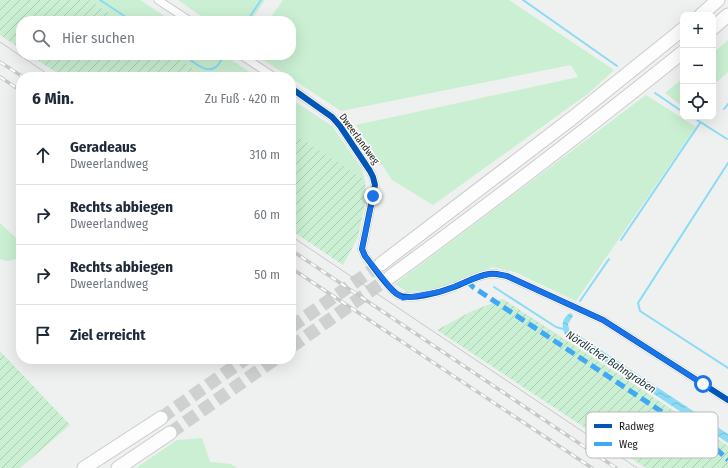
<!DOCTYPE html>
<html lang="de">
<meta charset="utf-8">
<style>
:root{--surface:#fff;--page:#f2f2f3;--text:#1f2937;--muted:#747a83;--line:#e0e1e3}
body{margin:0;font-family:"Fira Sans Condensed",sans-serif;background:var(--page);color:var(--text)}
.controls{position:absolute;right:12px;top:12px;display:grid;overflow:hidden;border-radius:8px;box-shadow:0 4px 16px #0002}
.controls button{width:36px;height:36px;display:grid;place-items:center;padding:0;border:0;border-bottom:1px solid var(--line);background:var(--surface);color:var(--text);font:20px sans-serif}
.stop{position:absolute;width:12px;height:12px;margin:-9px;border:3px solid #1a73e8;border-radius:50%;background:#fff}
.stop.end{background:#1a73e8;border-color:#fff;box-shadow:0 1px 4px #0008}
.list{margin:0;padding:0;list-style:none}
h2{display:flex;justify-content:space-between;align-items:center;height:52px;margin:0;padding:0 16px;font-size:17px}
h2 small{font-size:13px;font-weight:400;color:var(--muted)}
.list li{display:grid;grid-template-columns:26px 1fr auto;gap:12px;align-items:center;box-sizing:border-box;height:60px;padding:0 16px;border-top:1px solid var(--line)}
.list b{display:block;font-size:15px;white-space:nowrap}
.list p{margin:0;font-size:13px;white-space:nowrap;color:var(--muted)}
.list em{font-size:13px;font-style:normal;color:var(--muted)}
.icon{flex:none;width:22px;height:22px;fill:none;stroke:currentColor;stroke-width:2;stroke-linecap:round;stroke-linejoin:round}
.map{position:relative;flex:none;width:728px;height:468px;overflow:hidden}
.search{position:absolute;background:var(--surface);box-shadow:0 4px 16px #0002;left:16px;top:16px;width:280px;height:44px;display:flex;align-items:center;gap:10px;box-sizing:border-box;padding:0 14px;border-radius:16px;color:var(--muted);font-size:15px}
.panel{position:absolute;background:var(--surface);box-shadow:0 4px 16px #0002;left:16px;top:72px;width:280px;height:292px;border-radius:16px}
.map>svg:first-child{display:block}
.grass{fill:#caefd2}
.garden{fill:url(#garden-furrows)}
.water{fill:url(#water-waves)}
.lines{fill:none;stroke-linecap:round;stroke-linejoin:round}
.stream{stroke:#8adbf5;stroke-width:2}
.highway-tunnel{stroke:#cfd0d0;stroke-width:13;stroke-dasharray:13 6;stroke-linecap:butt}
.street-casing{stroke:#cbcccc;stroke-width:9}
.highway-casing{stroke:#cbcccc;stroke-width:15}
.street{stroke:#fdfdfd;stroke-width:7}
.highway{stroke:#fdfdfd;stroke-width:13}
.tram{stroke:#c8c8c8;stroke-width:1}
.rail-casing{stroke:#c8c8c8;stroke-width:3.5}
.rail{stroke:#fff;stroke-width:2;stroke-dasharray:6;stroke-linecap:butt}
.quiet{stroke:#3fa9f5;stroke-width:5;stroke-dasharray:10 5;stroke-linecap:butt}
.cycleway-casing{stroke:#fff;stroke-width:8}
.cycleway{stroke:#0057b8;stroke-width:6}
.route{stroke:#1a73e8;stroke-width:5}
.labels{text-anchor:middle;dominant-baseline:central;stroke-width:3;stroke-linejoin:round;paint-order:stroke}
.street-label{font-size:10px;fill:#1a1a1b;stroke:#fff}
.water-label{font-size:11px;font-style:italic;fill:#1b3037;stroke:#fff}
.key{fill:#fff;stroke:#bababb;stroke-width:1}
.key-label{font-size:11px;fill:#1a1a1b}
</style>
<div class="map">
<svg width="728" height="468" viewBox="0 0 728 468">
<defs>
<pattern id="garden-furrows" width="10" height="10" patternUnits="userSpaceOnUse"><rect width="10" height="10" fill="#caefd2"/><path d="M-1 1l2-2M0 10L10 0M9 11l2-2" fill="none" stroke="#adccb4"/></pattern>
<pattern id="water-waves" width="16" height="10" patternUnits="userSpaceOnUse"><rect width="16" height="10" fill="#8adbf5"/><path d="M0 5q4-4 8 0t8 0" fill="none" stroke="#76bbd1"/></pattern>
</defs>
<rect width="100%" height="100%" fill="#eff0f0"/>
<!-- grass -->
<g class="grass">
<path d="M89,0H140L172,21H121Z"/>
<path d="M178,0H265L251,21H208Z"/>
<path d="M283,0H509L614,70L589,93L433,205L392,180L356,125L578,77L571,65L341,111L291,78V77H289L256,55H291V21H268Z"/>
<path d="M728,40V72L713,85V53Z"/>
<path d="M173,55H224L257,77H206Z"/>
<path d="M683,78V107L665,93Z"/>
<path d="M646,95L696,127L576,301L515,272L492,267L439,289L407,292L395,284Z"/>
<path d="M291,99L332,126L362,169L365,180L291,132Z"/>
<path d="M0,223L17,239L16,240L18,242L21,240V253C16,261 8,263 0,259Z"/>
<path d="M202,438L210,462L231,464L237,468H136L177,440Z"/>
</g>
<!-- garden -->
<g class="garden">
<path d="M0,0H89L121,21H21V49L0,35Z"/>
<path d="M30,55H173L206,77H63Z"/>
<path d="M291,132L365,180L366,198L358,237L343,265L291,230Z"/>
<path d="M503,299L728,446V468H646L437,330L472,311Z"/>
<path d="M0,351L70,425L20,468H0Z"/>
</g>
<!-- water -->
<path class="water" d="M570,313L572,314L573,316L568,324L569,329L728,434V443L566,336C561,327 561,319 570,313Z"/>
<g class="lines">
<!-- stream -->
<g class="stream">
<path d="M100,0L132,21"/>
<path d="M523,0L617,66"/>
<path d="M247,21L261,0"/>
<path d="M184,55C192,61 208,76 217,66C220,63 222,58 224,55"/>
<path d="M655,93L683,112"/>
<path d="M724,109L728,104"/>
<path d="M694,118L727,139"/>
<path d="M728,163L638,303L640,311L728,368"/>
<path d="M621,240L700,123"/>
<path d="M494,287L556,327L563,329"/>
<path d="M580,301L609,259"/>
</g>
<!-- highway-tunnel -->
<g class="highway-tunnel">
<path d="M291,327L381,264"/>
<path d="M291,347L390,277"/>
<path d="M161,418L245,359"/>
<path d="M170,433L275,359"/>
</g>
<defs>
<g id="street">
<path d="M158,0L190,21"/>
<path d="M241,55L274,77"/>
<path d="M291,88L332,117L340,126L370,171L373,177L375,185L362,249L365,256C373,266 387,287 397,294C408,302 441,292 454,287C465,283 476,276 489,274C495,273 501,275 507,276L603,320L728,400"/>
</g>
<g id="highway">
<path d="M701,15L718,0"/>
<path d="M713,28L728,15"/>
<path d="M381,264L571,119L683,29"/>
<path d="M390,277C490,204 587,129 683,52"/>
<path d="M84,468L161,418"/>
<path d="M118,468L170,433"/>
</g>
</defs>
<!-- street casing -->
<use href="#street" class="street-casing"/>
<!-- highway casing -->
<use href="#highway" class="highway-casing"/>
<!-- street -->
<use href="#street" class="street"/>
<!-- highway -->
<use href="#highway" class="highway"/>
<!-- tram -->
<g class="tram">
<path d="M0,42L52,77"/>
<path d="M291,236L637,468"/>
</g>
<defs>
<g id="rail">
<path d="M0,62L23,77"/>
<path d="M0,77L21,91"/>
<path d="M291,250L616,468"/>
<path d="M291,268L592,468"/>
</g>
</defs>
<!-- rail casing -->
<use href="#rail" class="rail-casing"/>
<!-- rail -->
<use href="#rail" class="rail"/>
<!-- quiet -->
<path class="quiet" d="M467,281L473,287L712,445L728,460"/>
<defs>
<path id="cycleway" d="M291,88L332,117L340,126L370,171L373,177L375,185L362,249L365,256C373,266 387,287 397,294C408,302 441,292 454,287C465,283 476,276 489,274C495,273 501,275 507,276L603,320L728,400"/>
</defs>
<!-- cycleway casing -->
<use href="#cycleway" class="cycleway-casing"/>
<!-- cycleway -->
<use href="#cycleway" class="cycleway"/>
</g>
<g class="lines">
<!-- route -->
<path class="route" d="M373,196L362,249L365,256L393,291L403,298L410,297L443,291L478,277L489,274H497L507,276L603,320L703,384"/>
</g>
<g class="labels">
<!-- street labels -->
<g class="street-label">
<text transform="translate(359 139) rotate(54)">Dweerlandweg</text>
</g>
<!-- water labels -->
<g class="water-label">
<text transform="translate(611 362) rotate(33)">Nördlicher Bahngraben</text>
</g>
</g>
<!-- legend -->
<rect x="586" y="412" width="132" height="46" rx="6" class="key"/>
<rect x="594" y="424" width="18" height="4" fill="#0057b8"/>
<rect x="594" y="442" width="18" height="4" fill="#3fa9f5"/>
<g class="key-label">
<text x="619" y="430">Radweg</text>
<text x="619" y="448">Weg</text>
</g>
</svg>
<div class="controls">
<button>+</button>
<button>−</button>
<button><svg class="icon" aria-label="locate" viewBox="0 0 24 24"><circle cx="12" cy="12" r="6"/><path d="M12 2v4M12 18v4M2 12h4M18 12h4"/></svg></button>
</div>
<div class="stop" style="left:703px;top:384px"></div>
<div class="stop end" style="left:373px;top:196px"></div>
<div class="search"><svg class="icon" aria-label="search" viewBox="0 0 24 24"><circle cx="10" cy="10" r="6"/><path d="M15 15l6 6"/></svg>Hier suchen</div>
<section class="panel">
<h2>6 Min.<small>Zu Fuß · 420 m</small></h2>
<ul class="list">
<li><svg class="icon" aria-label="ahead" viewBox="0 0 24 24"><path d="M12 20V5M6 11l6-6 6 6"/></svg><div><b>Geradeaus</b><p>Dweerlandweg</p></div><em>310 m</em></li>
<li><svg class="icon" aria-label="right" viewBox="0 0 24 24"><path d="M7 20v-9h11M14 6l5 5-5 5"/></svg><div><b>Rechts abbiegen</b><p>Dweerlandweg</p></div><em>60 m</em></li>
<li><svg class="icon" aria-label="right" viewBox="0 0 24 24"><path d="M7 20v-9h11M14 6l5 5-5 5"/></svg><div><b>Rechts abbiegen</b><p>Dweerlandweg</p></div><em>50 m</em></li>
<li><svg class="icon" aria-label="arrive" viewBox="0 0 24 24"><path d="M6 21V4h12l-3 4 3 4H6"/></svg><div><b>Ziel erreicht</b></div></li>
</ul>
</section>
</div>
